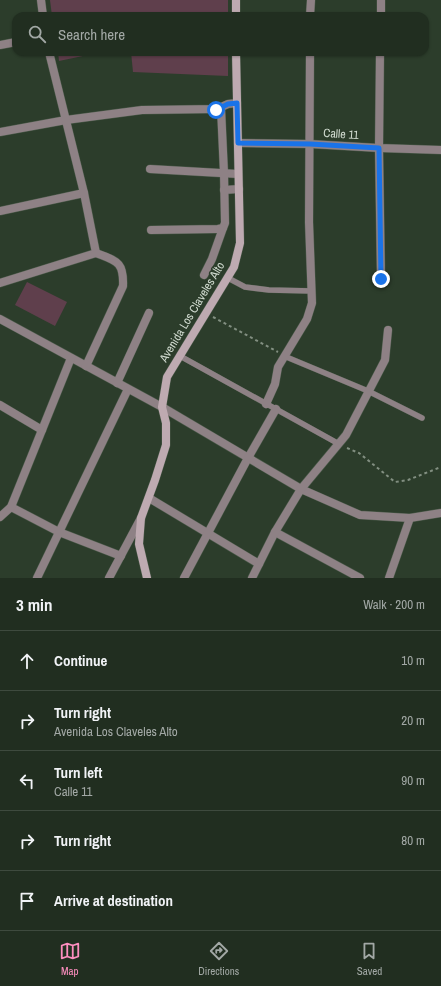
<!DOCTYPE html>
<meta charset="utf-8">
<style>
:root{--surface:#212e20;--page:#293629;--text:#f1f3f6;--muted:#a2a8a5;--line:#3e4a3e;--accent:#fd8ebf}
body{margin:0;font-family:"Archivo Narrow",sans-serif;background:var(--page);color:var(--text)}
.stop{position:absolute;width:12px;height:12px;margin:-9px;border:3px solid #1a73e8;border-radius:50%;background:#fff}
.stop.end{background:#1a73e8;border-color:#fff;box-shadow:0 1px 4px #0008}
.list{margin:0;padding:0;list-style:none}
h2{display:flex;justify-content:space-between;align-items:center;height:52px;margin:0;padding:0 16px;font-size:17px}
h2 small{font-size:13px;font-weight:400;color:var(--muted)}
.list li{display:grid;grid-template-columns:26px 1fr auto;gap:12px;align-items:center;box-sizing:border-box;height:60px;padding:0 16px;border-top:1px solid var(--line)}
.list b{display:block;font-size:15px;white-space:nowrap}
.list p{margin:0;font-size:13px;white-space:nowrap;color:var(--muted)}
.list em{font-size:13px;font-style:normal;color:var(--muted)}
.icon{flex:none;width:22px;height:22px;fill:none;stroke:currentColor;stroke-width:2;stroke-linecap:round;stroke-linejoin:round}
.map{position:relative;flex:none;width:441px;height:578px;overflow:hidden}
.search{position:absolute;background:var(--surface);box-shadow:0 1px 3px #0004;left:12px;right:12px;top:12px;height:44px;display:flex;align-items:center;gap:10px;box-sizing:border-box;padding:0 14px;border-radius:12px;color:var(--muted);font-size:15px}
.sheet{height:352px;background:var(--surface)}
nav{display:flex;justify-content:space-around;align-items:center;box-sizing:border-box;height:56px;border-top:1px solid var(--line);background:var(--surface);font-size:11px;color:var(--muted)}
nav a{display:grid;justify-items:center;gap:2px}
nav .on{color:var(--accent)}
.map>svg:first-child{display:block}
.green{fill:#5f3f4c}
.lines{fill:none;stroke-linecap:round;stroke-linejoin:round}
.lane-casing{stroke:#4a5949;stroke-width:6}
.street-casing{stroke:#4a5949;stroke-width:9}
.secondary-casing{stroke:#4a5949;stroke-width:9}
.path{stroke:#828f81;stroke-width:2;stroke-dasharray:3 3;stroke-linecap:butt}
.lane{stroke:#8e8185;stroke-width:5.5}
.street{stroke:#8e8185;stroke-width:8}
.secondary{stroke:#beaab1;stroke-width:8}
.route{stroke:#1a73e8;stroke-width:5}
.labels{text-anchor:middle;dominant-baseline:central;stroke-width:3;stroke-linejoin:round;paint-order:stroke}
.street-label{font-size:12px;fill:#d0dacf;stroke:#2c3d2b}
</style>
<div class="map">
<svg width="441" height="578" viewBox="0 0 441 578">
<rect width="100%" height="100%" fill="#2c3d2b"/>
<!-- green -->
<g class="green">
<path d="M50,0H228V16H52Z"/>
<path d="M58,52H102L59,61Z"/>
<path d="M131,52H228V76L133,72Z"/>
<path d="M27,282L67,302L55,326L15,305Z"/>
</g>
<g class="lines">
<defs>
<g id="lane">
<path d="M228,278L245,287L269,290L312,291"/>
<path d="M180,356L339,444"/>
<path d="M284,356L368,391L422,418"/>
</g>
<g id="street">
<path d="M41,0L43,16"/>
<path d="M310,16L311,0"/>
<path d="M381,16V0"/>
<path d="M0,45L16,42"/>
<path d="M380,52L379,148L381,279"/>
<path d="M0,132L66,120L142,110L217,109L228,104L237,103"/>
<path d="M238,143L310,144L379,148L441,150"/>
<path d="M150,169L238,174"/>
<path d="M224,190L239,189"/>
<path d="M0,211L84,193"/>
<path d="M151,230L218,229L223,228L225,223L224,173L221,108"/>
<path d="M204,275L212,259L223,228"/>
<path d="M0,283L96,253L84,193L49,52"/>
<path d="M0,319L162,407L301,489L360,515L410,518L441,513"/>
<path d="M86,366L123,286C124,261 116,261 96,253"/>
<path d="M117,383L149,313"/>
<path d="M266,404L275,384L278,367L307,319L312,303L309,222L310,52"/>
<path d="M0,405L42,430"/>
<path d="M149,498L259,564"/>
<path d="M11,507L59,532L121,556"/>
<path d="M0,517L11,507L71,358"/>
<path d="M275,532L360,578"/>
<path d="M37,578L128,389"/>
<path d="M109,578L141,518"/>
<path d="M184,578L248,458L276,409"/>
<path d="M252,578L275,532L301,489L346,435L385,360L388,330"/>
<path d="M389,578L410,518"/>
</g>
<g id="secondary">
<path d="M236,0V16"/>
<path d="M147,578L139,544L141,518L155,480L166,445V423L162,407L167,377L234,267L240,243L236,52"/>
</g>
</defs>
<!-- lane casing -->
<use href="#lane" class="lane-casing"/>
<!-- street casing -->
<use href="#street" class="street-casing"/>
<!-- secondary casing -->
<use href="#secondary" class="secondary-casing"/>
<!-- path -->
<g class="path">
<path d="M213,317L278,352"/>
<path d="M347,448L359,453L395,482L408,480L441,467"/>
</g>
<!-- lane -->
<use href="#lane" class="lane"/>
<!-- street -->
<use href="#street" class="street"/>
<!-- secondary -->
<use href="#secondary" class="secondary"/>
</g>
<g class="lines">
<!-- route -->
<path class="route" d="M216,110L228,104L237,103L238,143L310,144L379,148L381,279"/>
</g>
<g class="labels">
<!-- street labels -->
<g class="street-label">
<text transform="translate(341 134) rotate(4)">Calle 11</text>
<text transform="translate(192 312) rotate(-59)">Avenida Los Claveles Alto</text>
</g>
</g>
</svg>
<div class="stop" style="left:216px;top:110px"></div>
<div class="stop end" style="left:381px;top:279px"></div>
<div class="search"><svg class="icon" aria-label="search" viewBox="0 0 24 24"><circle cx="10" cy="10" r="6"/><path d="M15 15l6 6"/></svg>Search here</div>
</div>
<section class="sheet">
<h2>3 min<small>Walk · 200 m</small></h2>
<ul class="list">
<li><svg class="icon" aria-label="ahead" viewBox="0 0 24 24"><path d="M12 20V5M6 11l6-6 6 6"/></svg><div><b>Continue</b></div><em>10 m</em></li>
<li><svg class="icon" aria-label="right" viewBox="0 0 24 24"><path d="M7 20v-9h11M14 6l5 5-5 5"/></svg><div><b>Turn right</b><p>Avenida Los Claveles Alto</p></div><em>20 m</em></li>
<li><svg class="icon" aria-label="left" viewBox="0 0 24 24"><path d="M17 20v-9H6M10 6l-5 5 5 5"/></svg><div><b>Turn left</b><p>Calle 11</p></div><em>90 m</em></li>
<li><svg class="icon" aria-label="right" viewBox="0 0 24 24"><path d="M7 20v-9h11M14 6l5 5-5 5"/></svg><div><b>Turn right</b></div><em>80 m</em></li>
<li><svg class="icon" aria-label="arrive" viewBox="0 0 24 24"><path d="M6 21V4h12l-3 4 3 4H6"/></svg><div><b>Arrive at destination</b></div></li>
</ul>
</section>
<nav>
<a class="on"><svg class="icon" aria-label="map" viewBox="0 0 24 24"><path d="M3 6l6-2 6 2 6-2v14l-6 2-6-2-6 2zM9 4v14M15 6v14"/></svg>Map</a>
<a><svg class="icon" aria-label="directions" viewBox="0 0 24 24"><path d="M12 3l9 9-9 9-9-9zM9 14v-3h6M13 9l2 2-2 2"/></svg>Directions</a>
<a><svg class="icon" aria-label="saved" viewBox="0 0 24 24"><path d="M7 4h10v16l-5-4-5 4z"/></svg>Saved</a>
</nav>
